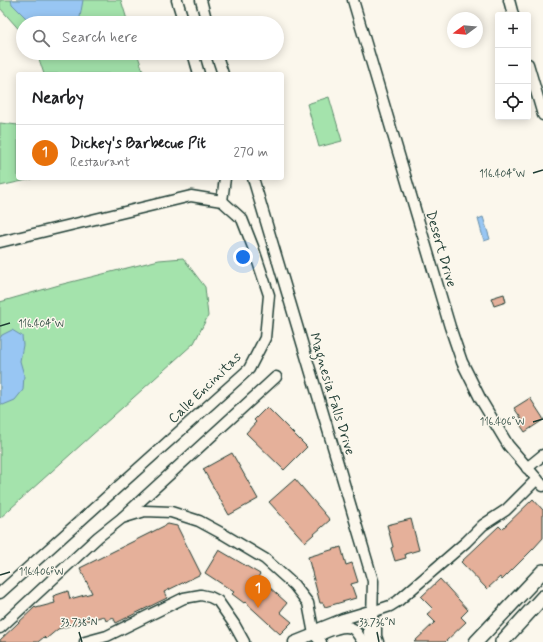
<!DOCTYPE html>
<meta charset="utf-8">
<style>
:root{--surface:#fff;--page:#f2f2f2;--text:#202124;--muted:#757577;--line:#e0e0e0;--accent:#2563eb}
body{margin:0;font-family:Mynerve,sans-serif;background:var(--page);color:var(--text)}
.controls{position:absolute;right:12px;top:12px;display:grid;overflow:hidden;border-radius:4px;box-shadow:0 2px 10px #0003}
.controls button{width:36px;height:36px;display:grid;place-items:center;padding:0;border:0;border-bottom:1px solid var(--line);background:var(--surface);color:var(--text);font:20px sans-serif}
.compass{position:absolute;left:447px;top:12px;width:36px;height:36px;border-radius:50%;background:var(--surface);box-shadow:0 2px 10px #0003;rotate:254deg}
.you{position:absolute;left:243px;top:257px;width:14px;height:14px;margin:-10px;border:3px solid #fff;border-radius:50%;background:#1a73e8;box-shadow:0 0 0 6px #1a73e833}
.badge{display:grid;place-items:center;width:26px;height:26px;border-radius:50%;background:var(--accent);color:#fff;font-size:13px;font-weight:700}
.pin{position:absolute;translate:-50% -33px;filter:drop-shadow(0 1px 2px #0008)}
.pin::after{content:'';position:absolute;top:21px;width:14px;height:12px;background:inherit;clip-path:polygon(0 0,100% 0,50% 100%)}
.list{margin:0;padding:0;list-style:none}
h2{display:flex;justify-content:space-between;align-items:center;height:52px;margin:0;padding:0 16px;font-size:17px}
h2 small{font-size:13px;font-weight:400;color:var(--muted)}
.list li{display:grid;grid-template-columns:26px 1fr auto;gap:12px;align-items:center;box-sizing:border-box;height:56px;padding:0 16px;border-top:1px solid var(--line)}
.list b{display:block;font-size:15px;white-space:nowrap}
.list p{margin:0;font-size:13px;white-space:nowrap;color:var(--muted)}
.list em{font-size:13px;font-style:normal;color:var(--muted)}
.icon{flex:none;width:22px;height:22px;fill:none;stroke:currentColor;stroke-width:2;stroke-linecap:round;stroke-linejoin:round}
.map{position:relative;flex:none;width:543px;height:642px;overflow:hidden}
.search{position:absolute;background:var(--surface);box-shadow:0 2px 10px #0003;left:16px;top:16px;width:268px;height:44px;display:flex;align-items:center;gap:10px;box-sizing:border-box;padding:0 14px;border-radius:22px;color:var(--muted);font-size:15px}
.panel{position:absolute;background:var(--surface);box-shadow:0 2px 10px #0003;left:16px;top:72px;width:268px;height:108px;border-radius:4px}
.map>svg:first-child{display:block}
.green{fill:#a4e3ac;stroke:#629070}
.water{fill:#98c6f3;stroke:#688fa7}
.building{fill:#e5b09a;stroke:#1f3d34}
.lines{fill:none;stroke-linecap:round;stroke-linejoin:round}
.minor-casing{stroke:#1f3d34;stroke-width:13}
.major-casing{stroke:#1f3d34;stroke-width:16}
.minor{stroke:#fbf7ec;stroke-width:10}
.major{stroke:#fbf7ec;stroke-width:13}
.ticks{fill:none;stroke:#1f3d34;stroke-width:1.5}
.labels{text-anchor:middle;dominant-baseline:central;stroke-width:3;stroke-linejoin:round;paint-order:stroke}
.street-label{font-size:14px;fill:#1f3d34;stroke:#fbf7ec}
.ticks-label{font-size:10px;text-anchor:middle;fill:#1f3d34;stroke:#fbf7ec;stroke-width:3;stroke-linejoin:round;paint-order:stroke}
</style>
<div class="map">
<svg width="543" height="642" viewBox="0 0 543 642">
<rect width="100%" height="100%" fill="#fbf7ec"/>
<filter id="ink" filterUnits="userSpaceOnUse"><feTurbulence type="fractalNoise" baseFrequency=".025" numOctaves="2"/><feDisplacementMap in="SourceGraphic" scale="8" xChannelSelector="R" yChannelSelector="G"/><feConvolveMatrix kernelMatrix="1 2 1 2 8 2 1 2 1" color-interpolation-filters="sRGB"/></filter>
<g filter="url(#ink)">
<!-- green -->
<g class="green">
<path d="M0,0H121L128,23H23V34L0,8Z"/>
<path d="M37,53H137L144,74H44Z"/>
<path d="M329,97L342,141L319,147L307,104Z"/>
<path d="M0,123L18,125V178H36L0,186Z"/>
<path d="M183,258L205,287L208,316L194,343L0,518V302L59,285L159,260Z"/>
</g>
<!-- water -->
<g class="water">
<path d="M11,0H83L79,23H31L12,4Z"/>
<path d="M483,217L490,239L484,241L478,219Z"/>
<path d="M12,330L22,336L23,345L20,361L24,375L23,390L15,400L3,405L0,403V338L2,335Z"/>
</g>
<!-- building -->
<g class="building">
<path d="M504,294L506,302L494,306L491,298Z"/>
<path d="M530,398L543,418V420L525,432L519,423L523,421L514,408Z"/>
<path d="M267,407L307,447L284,470L246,433L256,422L254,420Z"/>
<path d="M232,453L258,499L229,515L203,469Z"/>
<path d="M295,479L330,520L305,542L269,502Z"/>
<path d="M533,499L543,510V538L534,548L502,580L500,577L487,589L461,562L499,526L502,529Z"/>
<path d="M411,519L419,550L405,554L406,558L395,561L391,548L393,547L387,525Z"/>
<path d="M168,524L177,526L201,574L164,592L167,598L116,623L113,617L106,621L104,616L58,629L46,639L44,637L38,642H0V640L35,607L36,608L55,603L53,596L68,591L70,599L92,593L80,568Z"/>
<path d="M341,547L346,565L352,563L358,582L351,584L356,598L325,607L323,603H320L308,557Z"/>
<path d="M219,550L260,574L258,577L287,603L280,612L292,622L280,634L245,602L244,603L232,594L234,592L205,573Z"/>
<path d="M440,579L468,610L461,617L466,622L445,642H414L435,622L427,614L433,609L421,597Z"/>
</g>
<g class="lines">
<defs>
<g id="minor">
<path d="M177,0L184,23"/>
<path d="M201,0L207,23"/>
<path d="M353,0L450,327L462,362L481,400L508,445L543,486"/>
<path d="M509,0L513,15"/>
<path d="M193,53L199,74"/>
<path d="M216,53L223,74"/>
<path d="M528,64L543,115"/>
<path d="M253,178L373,581L372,619L376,625V636L378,642"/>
<path d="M222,201L225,178"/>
<path d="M0,242L191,196L222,201L242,219L253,247L269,295L265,338L249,369L0,593"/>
<path d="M527,468L543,455"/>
<path d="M123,517L276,377"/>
<path d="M372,612L390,606L398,601L466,542L483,525L506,510L537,479"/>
<path d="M0,628L98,537L122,518L145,511L171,512L199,521L223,534L265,559L294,585L308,603L314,634L321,642"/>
<path d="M322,634C330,631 344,623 353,629C357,632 360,638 363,642"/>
<path d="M85,642L107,636L184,598L201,595L210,597L218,601L234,624L244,642"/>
<path d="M294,642L314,634L318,629L343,619L373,610"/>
<path d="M370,642L368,625L372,619"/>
</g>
<g id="major">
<path d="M476,642L543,571"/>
<path d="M502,642L543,597"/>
</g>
</defs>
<!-- minor casing -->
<use href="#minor" class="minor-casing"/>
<!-- major casing -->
<use href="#major" class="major-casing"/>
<!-- minor -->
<use href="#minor" class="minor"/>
<!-- major -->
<use href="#major" class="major"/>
</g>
</g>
<!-- ticks -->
<path class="ticks" d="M533,173L543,170M0,326L10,323M533,422L543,419M0,575L10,572M79,632L82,642M377,632L379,642"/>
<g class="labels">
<!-- street labels -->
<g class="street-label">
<text transform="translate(441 249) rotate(74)">Desert Drive</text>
<text transform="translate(205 388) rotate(-44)">Calle Encinitas</text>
<text transform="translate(332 394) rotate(73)">Magnesia Falls Drive</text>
</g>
</g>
<g class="ticks-label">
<text x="502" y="177">116.404°W</text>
<text x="41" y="327">116.404°W</text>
<text x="502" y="425">116.406°W</text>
<text x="41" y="575">116.406°W</text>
<text x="79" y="626">33.738°N</text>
<text x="377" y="626">33.736°N</text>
</g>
</svg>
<div class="controls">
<button>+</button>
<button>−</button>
<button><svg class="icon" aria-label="locate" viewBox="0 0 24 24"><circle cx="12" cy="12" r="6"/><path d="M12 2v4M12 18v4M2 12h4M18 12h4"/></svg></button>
</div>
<svg class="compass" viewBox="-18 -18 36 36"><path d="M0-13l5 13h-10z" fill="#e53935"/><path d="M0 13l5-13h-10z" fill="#757577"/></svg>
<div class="you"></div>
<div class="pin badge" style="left:258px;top:608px;background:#e8710a">1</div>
<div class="search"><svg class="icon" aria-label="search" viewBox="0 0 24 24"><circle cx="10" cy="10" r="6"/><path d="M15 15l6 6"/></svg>Search here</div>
<section class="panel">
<h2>Nearby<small></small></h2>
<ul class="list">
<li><span class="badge" style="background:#e8710a">1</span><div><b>Dickey's Barbecue Pit</b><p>Restaurant</p></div><em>270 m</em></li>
</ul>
</section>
</div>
